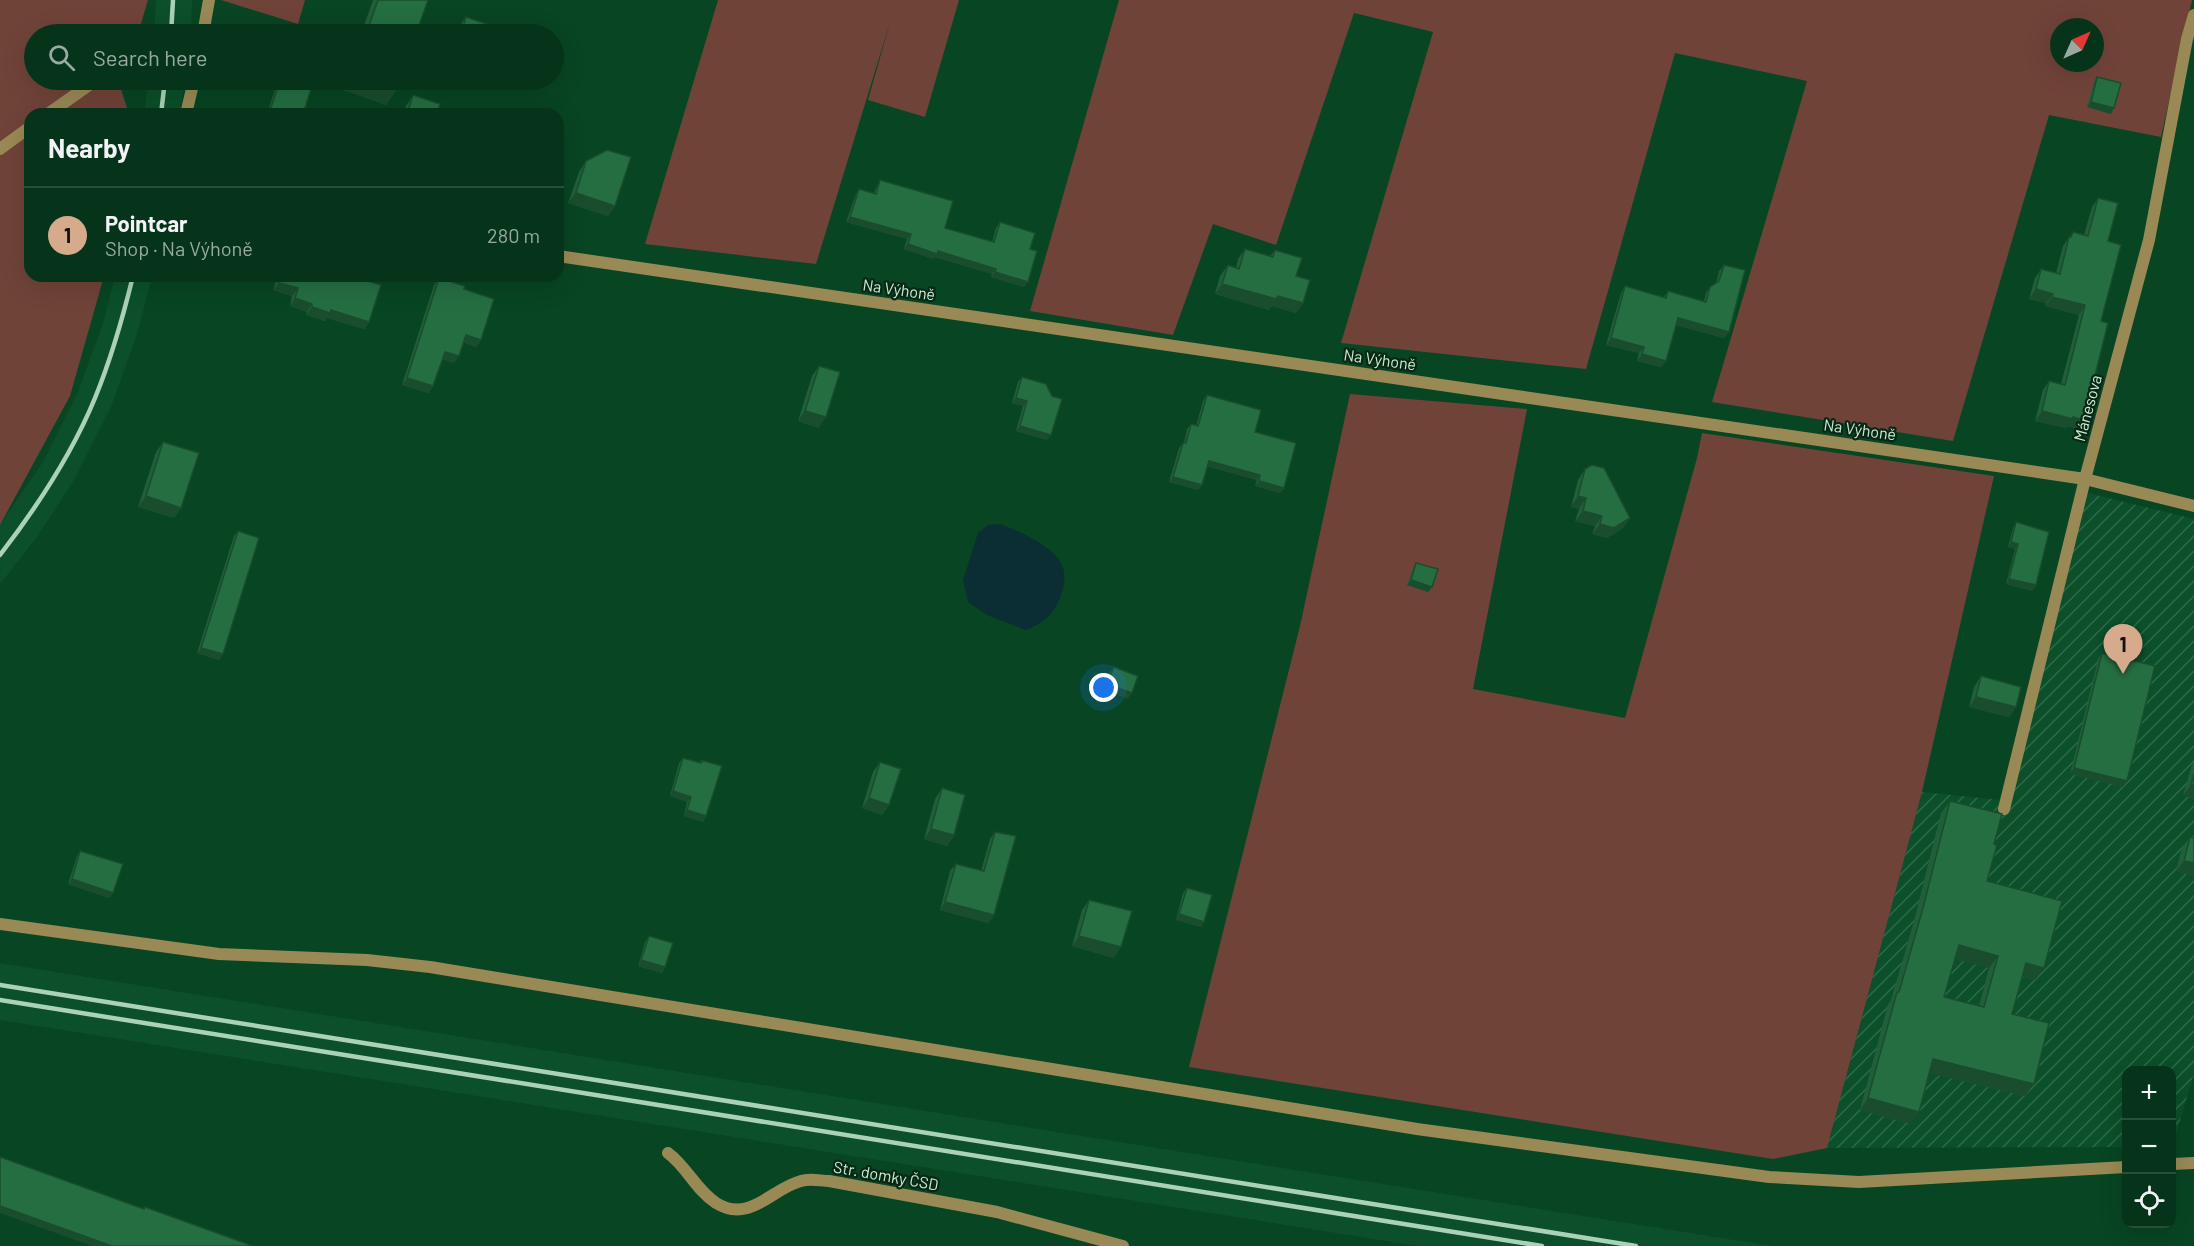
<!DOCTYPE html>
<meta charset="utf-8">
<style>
:root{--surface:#06341a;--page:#143f27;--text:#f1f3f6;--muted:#98aaa2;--line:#274f39;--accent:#d6ab8b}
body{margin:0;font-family:Barlow,sans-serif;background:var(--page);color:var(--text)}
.controls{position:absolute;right:18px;bottom:18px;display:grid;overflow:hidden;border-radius:12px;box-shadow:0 6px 24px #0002}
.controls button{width:54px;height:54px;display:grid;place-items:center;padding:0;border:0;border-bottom:2px solid var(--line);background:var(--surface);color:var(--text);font:30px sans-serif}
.compass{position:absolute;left:2050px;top:18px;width:54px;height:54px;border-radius:50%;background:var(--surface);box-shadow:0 6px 24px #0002;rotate:45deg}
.you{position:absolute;left:1104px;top:688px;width:21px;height:21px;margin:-15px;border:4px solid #fff;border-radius:50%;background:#1a73e8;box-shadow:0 0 0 9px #1a73e833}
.badge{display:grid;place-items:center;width:39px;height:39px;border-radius:50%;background:var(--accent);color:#111;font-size:20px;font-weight:700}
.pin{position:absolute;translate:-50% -50px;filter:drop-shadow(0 2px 3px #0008)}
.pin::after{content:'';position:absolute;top:32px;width:21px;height:18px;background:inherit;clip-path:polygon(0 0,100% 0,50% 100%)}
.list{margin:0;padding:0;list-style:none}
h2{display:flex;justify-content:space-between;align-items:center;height:78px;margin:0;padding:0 24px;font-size:26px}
h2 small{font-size:20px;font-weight:400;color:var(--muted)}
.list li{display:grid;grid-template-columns:39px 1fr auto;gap:18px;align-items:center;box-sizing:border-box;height:96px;padding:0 24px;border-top:2px solid var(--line)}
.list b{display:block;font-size:22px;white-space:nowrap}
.list p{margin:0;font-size:20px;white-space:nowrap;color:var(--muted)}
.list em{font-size:20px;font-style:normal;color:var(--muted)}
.icon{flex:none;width:33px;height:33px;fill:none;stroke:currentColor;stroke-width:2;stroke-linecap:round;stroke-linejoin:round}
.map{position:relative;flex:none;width:2194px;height:1246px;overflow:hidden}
.search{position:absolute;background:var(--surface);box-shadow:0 6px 24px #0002;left:24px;top:24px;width:540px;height:66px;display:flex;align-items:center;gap:15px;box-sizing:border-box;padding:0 21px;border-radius:33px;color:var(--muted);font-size:22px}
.panel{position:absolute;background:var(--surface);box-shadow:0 6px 24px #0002;left:24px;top:108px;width:540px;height:174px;border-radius:18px}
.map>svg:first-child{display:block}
.built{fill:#0b502a}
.industrial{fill:url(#industrial-furrows)}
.garden{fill:#704339;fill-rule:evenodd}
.water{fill:#0b2e34}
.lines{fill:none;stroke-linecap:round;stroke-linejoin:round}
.service{stroke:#998955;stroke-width:12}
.minor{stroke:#998955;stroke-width:12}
.rail{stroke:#abd2b7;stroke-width:4.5}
.wall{fill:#205f39;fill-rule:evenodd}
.shaded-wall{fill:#1a4d2e}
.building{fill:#256e42;stroke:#1a4d2e;stroke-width:1.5;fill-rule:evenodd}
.labels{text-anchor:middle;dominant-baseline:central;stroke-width:4.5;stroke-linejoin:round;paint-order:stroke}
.street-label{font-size:16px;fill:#caedd3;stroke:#082714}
</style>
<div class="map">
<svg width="2194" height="1246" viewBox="0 0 2194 1246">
<defs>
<pattern id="industrial-furrows" width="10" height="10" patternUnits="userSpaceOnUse" patternTransform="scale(1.5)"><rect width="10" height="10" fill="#0b502a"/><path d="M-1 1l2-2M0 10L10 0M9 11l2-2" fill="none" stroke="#2d6a48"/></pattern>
</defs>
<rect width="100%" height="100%" fill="#084523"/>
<!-- built -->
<g class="built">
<path d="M156,0H192L191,34H154Z"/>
<path d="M149,80H185L180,114H144Z"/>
<path d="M115,276H152L138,331L111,407L74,480L37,537L0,584V525L43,462L78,392L104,320Z"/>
<path d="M0,963L1132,1144L1772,1246H1417L0,1020Z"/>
</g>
<!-- industrial -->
<path class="industrial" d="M2080,491L2194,519V1074L2172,1147V1070H2126V1147L1827,1148L1922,792L2010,801Z"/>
<!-- garden -->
<g class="garden">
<path d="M0,0H148L138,34H34V80H118L129,114H30V276H104L70,396L0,525Z"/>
<path d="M221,0H305L298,24Z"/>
<path d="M718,0H959L925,117L868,100L891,19L816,264L645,244Z"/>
<path d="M1119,0H2192L2161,137L2049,115L1953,441L1712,402L1807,81L1675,53L1586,369L1341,343L1433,32L1354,13L1276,245L1213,224L1173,335L1030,311ZM2059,27H2095V63H2059Z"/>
<path d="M1350,394L1527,409L1473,689L1625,718L1697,458L1702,433L1994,476L1922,792L1827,1148L1773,1159L1189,1067L1300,626Z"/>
</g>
<!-- water -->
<path class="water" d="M1000,524C1018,531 1057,547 1063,568C1066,577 1064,586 1061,595C1054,615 1045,622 1026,630L987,615L968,602L963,580L978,533L988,525Z"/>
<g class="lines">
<!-- service -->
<g class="service">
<path d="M203,34L209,0"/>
<path d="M2085,479L2194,506"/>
<path d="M2004,809L2085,479L2149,240L2187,39L2194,15"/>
</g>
<!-- minor -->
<g class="minor">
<path d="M48,114L96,80"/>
<path d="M186,114L194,80"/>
<path d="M0,149L30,127"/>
<path d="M558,256L2085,479"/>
<path d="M0,924L219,954L367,960L430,967L1417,1129L1769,1177L1859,1182L2126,1167"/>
<path d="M668,1153C687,1167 696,1190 716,1203C750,1224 772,1188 801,1181C810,1178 821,1181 829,1181L997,1212L1123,1246"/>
<path d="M2172,1164L2194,1163"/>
</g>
<!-- rail -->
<g class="rail">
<path d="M171,34L173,0"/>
<path d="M161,114L165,80"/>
<path d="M0,555C37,507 72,454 95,398C111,359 123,317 133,276"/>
<path d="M0,985L1636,1246"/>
<path d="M0,1000L1542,1246"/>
</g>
</g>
<!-- wall -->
<g class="wall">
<path d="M373,0H428L416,34H361Z"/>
<path d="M466,17L484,34H459L462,22Z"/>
<path d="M2097,77L2111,114L2087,107L2094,82Z"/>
<path d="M278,80H314L303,114H267Z"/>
<path d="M345,80H400L396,90L386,105L341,89Z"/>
<path d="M413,95L437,114H403L406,106Z"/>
<path d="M586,161L615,206L608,216L568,203L579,172Z"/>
<path d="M880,180L945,228L992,242L996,228L1000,222L1030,249L1024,287L991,277L992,274L935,257L934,259L904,249L907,239L846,222L856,194L859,189L874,193L877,186Z"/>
<path d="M2098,198L2108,241L2101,321L2078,429L2068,426L2066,428L2035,421L2043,390L2049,381L2061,384L2079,315L2045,306L2046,303L2029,299L2035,278L2041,269L2056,273L2063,246L2073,232L2084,235L2092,207Z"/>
<path d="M1245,249L1270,256L1275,250L1296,276L1303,303L1296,313L1272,306L1269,310L1215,294L1220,276L1228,265L1236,268L1238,259Z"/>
<path d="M1724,265V338L1676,325L1666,361L1661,367L1637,361L1639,353L1606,345L1621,293L1625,286L1664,297L1668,291L1704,301L1706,293L1710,287L1716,284L1719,271Z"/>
<path d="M278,276H351L369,322L364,329L327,318L325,321L306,315L307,312L290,306L292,296L273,290Z"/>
<path d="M439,278L464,289L481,340L476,347L463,342L454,363L442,359L433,386L428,393L402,385L434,285Z"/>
<path d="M819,366V428L798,421L812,376Z"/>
<path d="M1022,377L1047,440L1016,431L1023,406L1012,403L1018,382Z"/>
<path d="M1207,395L1255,432L1284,488L1280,493L1255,486L1257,480L1207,466L1202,485L1198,490L1169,482L1179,448L1183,443H1184L1187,429L1191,424L1196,426L1203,401Z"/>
<path d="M163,442L181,508L174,518L138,507L156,452Z"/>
<path d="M1585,469L1630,518L1623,528L1607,538L1592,534L1595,526L1575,521L1579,509L1571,507L1578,480Z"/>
<path d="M2016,522L2036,585L2032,591L2006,584L2015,549L2008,547L2013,528Z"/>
<path d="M238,531L223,654L219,660L197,653L234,536Z"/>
<path d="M1416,563L1432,587L1428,592L1407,585L1413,568Z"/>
<path d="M2102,653L2123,787L2070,774L2098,659Z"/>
<path d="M1114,667L1128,699L1104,689L1110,672Z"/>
<path d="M1981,676L2016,707L2009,717L1969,707L1974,687Z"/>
<path d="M683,758L700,762L701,760L706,816L703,822L684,816L687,802L670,796L679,763Z"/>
<path d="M880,762L889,805L882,815L862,808L873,772Z"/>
<path d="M2194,762V799L2183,795L2192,765Z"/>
<path d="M942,788L954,835L947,846L924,839L935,799Z"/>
<path d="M1950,801L1994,844L1987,881L2035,980L2022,977L2012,1014L2034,1084L2025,1096L1929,1073L1910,1124L1860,1110L1888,1004L1891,1000L1914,921L1941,813ZM1955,959L1989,968L1979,1006L1944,997Z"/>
<path d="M995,832L994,915L988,923L940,910L950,871L956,864L981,871L990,839Z"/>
<path d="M2190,837L2194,876L2176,871L2182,848Z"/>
<path d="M80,851L113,893L109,898L68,884L77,856Z"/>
<path d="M1187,888L1201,927L1176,920L1183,893Z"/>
<path d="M1089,900L1114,958L1072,946L1082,910Z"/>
<path d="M649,936L665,967L662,973L638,966L645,942Z"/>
</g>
<!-- shaded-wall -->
<g class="shaded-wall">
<path d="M348,80H368L396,90L386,105L341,89Z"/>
<path d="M2091,102L2114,108L2111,114L2087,107Z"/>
<path d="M576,193L615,206L608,216L568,203Z"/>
<path d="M850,217L911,234L907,239L846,222Z"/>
<path d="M908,244L938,251L996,269L992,274L935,257L934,259L904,249Z"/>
<path d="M995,272L1028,282L1024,287L991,277Z"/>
<path d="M279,283L298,288L292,296L273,290Z"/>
<path d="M1222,284L1278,296L1303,303L1296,313L1272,306L1269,310L1215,294Z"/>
<path d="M2036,289L2053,294L2046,303L2029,299Z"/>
<path d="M2052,297L2085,305L2079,315L2045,306Z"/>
<path d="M295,298L312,304L307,312L290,306Z"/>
<path d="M312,307L331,310L369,322L364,329L327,318L325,321L306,315Z"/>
<path d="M1678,318L1729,332L1724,338L1673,325Z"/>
<path d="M466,335L481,340L476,347L461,342Z"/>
<path d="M1611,338L1644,347L1639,353L1606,345Z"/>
<path d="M445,352L459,356L454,363L440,359Z"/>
<path d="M1642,354L1666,361L1661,367L1637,361Z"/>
<path d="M407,378L433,386L428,393L402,385Z"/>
<path d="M1016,398L1027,401L1023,406L1012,403Z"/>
<path d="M805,411L826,417L819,428L798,421Z"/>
<path d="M2042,411L2073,417L2084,420L2078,429L2068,426L2066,428L2035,421Z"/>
<path d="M1020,426L1051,435L1047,440L1016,431Z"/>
<path d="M1209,461L1260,475L1257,480L1205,466Z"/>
<path d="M1173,477L1202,485L1198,490L1169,482Z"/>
<path d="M1259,481L1284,488L1280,493L1255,486Z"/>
<path d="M146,496L181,508L174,518L138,507Z"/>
<path d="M1578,496L1586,498L1579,509L1571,507Z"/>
<path d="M1583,511L1602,516L1595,526L1575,521Z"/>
<path d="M1630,518L1623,528L1607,538L1592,534L1600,524Z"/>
<path d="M2011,542L2018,544L2015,549L2008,547Z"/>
<path d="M2009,579L2036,585L2032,591L2006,584Z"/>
<path d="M1411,580L1432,587L1428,592L1407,585Z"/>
<path d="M201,648L223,654L219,660L197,653Z"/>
<path d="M1107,684L1132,693L1128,699L1104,689Z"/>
<path d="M1976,697L2016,707L2009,717L1969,707Z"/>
<path d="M2074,768L2127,781L2123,787L2070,774Z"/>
<path d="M2191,785L2194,786V799L2183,795Z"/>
<path d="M673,791L691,797L687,802L670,796Z"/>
<path d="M869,798L889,805L882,815L862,808Z"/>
<path d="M687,810L706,816L703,822L684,816Z"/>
<path d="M931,829L954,835L947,846L924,839Z"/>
<path d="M2184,861L2194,863V876L2176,871Z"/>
<path d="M72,879L113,893L109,898L68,884Z"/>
<path d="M945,902L994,915L988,923L940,910Z"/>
<path d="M1179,914L1204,922L1201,927L1176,920Z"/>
<path d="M1079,936L1121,947L1114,958L1072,946Z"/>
<path d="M1959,945L1998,956L1989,968L1950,958Z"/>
<path d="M641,960L665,967L662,973L638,966Z"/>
<path d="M2026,963L2044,968L2035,980L2017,975Z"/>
<path d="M1933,1059L2034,1084L2025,1096L1924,1072Z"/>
<path d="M1868,1098L1919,1112L1910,1124L1860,1110Z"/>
<path d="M0,1206L112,1246H92L0,1213Z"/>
</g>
<!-- building -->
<g class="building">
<path d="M378,0H428L416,34H366Z"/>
<path d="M466,17L487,24L484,34H461Z"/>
<path d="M2097,77L2121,83L2114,108L2091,102Z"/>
<path d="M280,80H314L303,114H269Z"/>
<path d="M368,80H400L396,90Z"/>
<path d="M413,95L440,104L437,114H407Z"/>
<path d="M607,150L631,157L615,206L576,193L586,161Z"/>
<path d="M880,180L953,201L945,228L994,242L1000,222L1035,233L1030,249L1037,251L1028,282L995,272L996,269L938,251L937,254L908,244L911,234L850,217L859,189L876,194Z"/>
<path d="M2098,198L2118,203L2108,241L2121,245L2101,321L2108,323L2084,420L2073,417V419L2042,411L2049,381L2065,385L2085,305L2052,297L2053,294L2036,289L2041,269L2060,274L2069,237H2071L2073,232L2088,236Z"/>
<path d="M1245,249L1273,257L1275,250L1302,258L1296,276L1310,280L1303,303L1278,296L1276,299L1222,284L1228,265L1239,269Z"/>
<path d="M1724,265L1745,270L1729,332L1678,318L1666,361L1642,354L1644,347L1611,338L1625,286L1666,298L1668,291L1706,302L1710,287L1719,281Z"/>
<path d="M281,276H351L381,285L369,322L331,310L330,313L312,307V304L295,298L298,288L279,283Z"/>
<path d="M439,278L465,286L464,289L494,299L481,340L466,335L459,356L445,352L433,386L407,378Z"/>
<path d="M819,366L840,372L826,417L805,411Z"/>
<path d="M1022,377L1046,384L1052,396L1062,399L1051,435L1020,426L1027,401L1016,398Z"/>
<path d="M1207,395L1261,410L1255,432L1296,443L1284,488L1259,481L1260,475L1209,461L1202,485L1173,477L1183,443H1186L1191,424L1198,426Z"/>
<path d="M163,442L199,453L181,508L146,496Z"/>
<path d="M1592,465L1604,468L1630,518L1614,528L1600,524L1602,516L1583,511L1586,498L1578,496L1585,469Z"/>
<path d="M2016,522L2049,532L2036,585L2009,579L2018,544L2011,542Z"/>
<path d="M238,531L259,538L223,654L201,648Z"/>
<path d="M1416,563L1438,569L1432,587L1411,580Z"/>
<path d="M2102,653L2155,666L2127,781L2074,768Z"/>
<path d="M1114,667L1138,676L1132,693L1107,684Z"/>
<path d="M1981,676L2021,687L2016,707L1976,697Z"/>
<path d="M683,758L701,763V760L722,766L706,816L687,810L691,797L673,791Z"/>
<path d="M880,762L901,769L889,805L869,798Z"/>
<path d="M2194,774V786L2191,785Z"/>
<path d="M942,788L965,795L954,835L931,829Z"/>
<path d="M1950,801L2002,814L1994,844L1997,845L1987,881L2062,901L2044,968L2026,963L2012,1014L2049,1023L2034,1084L1933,1059L1919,1112L1868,1098L1897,992H1899L1923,908ZM1959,945L1998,956L1984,1007L1944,997Z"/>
<path d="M995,832L1016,836L994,915L945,902L956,864L984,871Z"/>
<path d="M2190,837L2194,838V863L2184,861Z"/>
<path d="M80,851L123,864L113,893L72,879Z"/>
<path d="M1187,888L1212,895L1204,922L1179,914Z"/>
<path d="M1089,900L1132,911L1121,947L1079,936Z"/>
<path d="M649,936L673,943L665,967L641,960Z"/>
<path d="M0,1157L144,1209L145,1207L253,1246H112L0,1206Z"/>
</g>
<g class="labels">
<!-- street labels -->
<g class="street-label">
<text transform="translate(899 289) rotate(8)">Na Výhoně</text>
<text transform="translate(1380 359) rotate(8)">Na Výhoně</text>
<text transform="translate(2087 408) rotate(-75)">Mánesova</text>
<text transform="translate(1860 429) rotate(8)">Na Výhoně</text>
<text transform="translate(886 1175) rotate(10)">Str. domky ČSD</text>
</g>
</g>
</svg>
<div class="controls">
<button>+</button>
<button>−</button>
<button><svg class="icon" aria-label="locate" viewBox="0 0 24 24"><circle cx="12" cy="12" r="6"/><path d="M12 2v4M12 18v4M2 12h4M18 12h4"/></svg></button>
</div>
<svg class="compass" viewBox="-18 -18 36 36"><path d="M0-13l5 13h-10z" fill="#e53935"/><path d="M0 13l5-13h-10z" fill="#98aaa2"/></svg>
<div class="you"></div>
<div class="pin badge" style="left:2123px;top:674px">1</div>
<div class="search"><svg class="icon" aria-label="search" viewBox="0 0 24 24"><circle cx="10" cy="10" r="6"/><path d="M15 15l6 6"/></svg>Search here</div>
<section class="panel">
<h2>Nearby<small></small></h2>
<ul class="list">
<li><span class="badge">1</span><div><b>Pointcar</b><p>Shop · Na Výhoně</p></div><em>280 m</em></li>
</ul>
</section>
</div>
